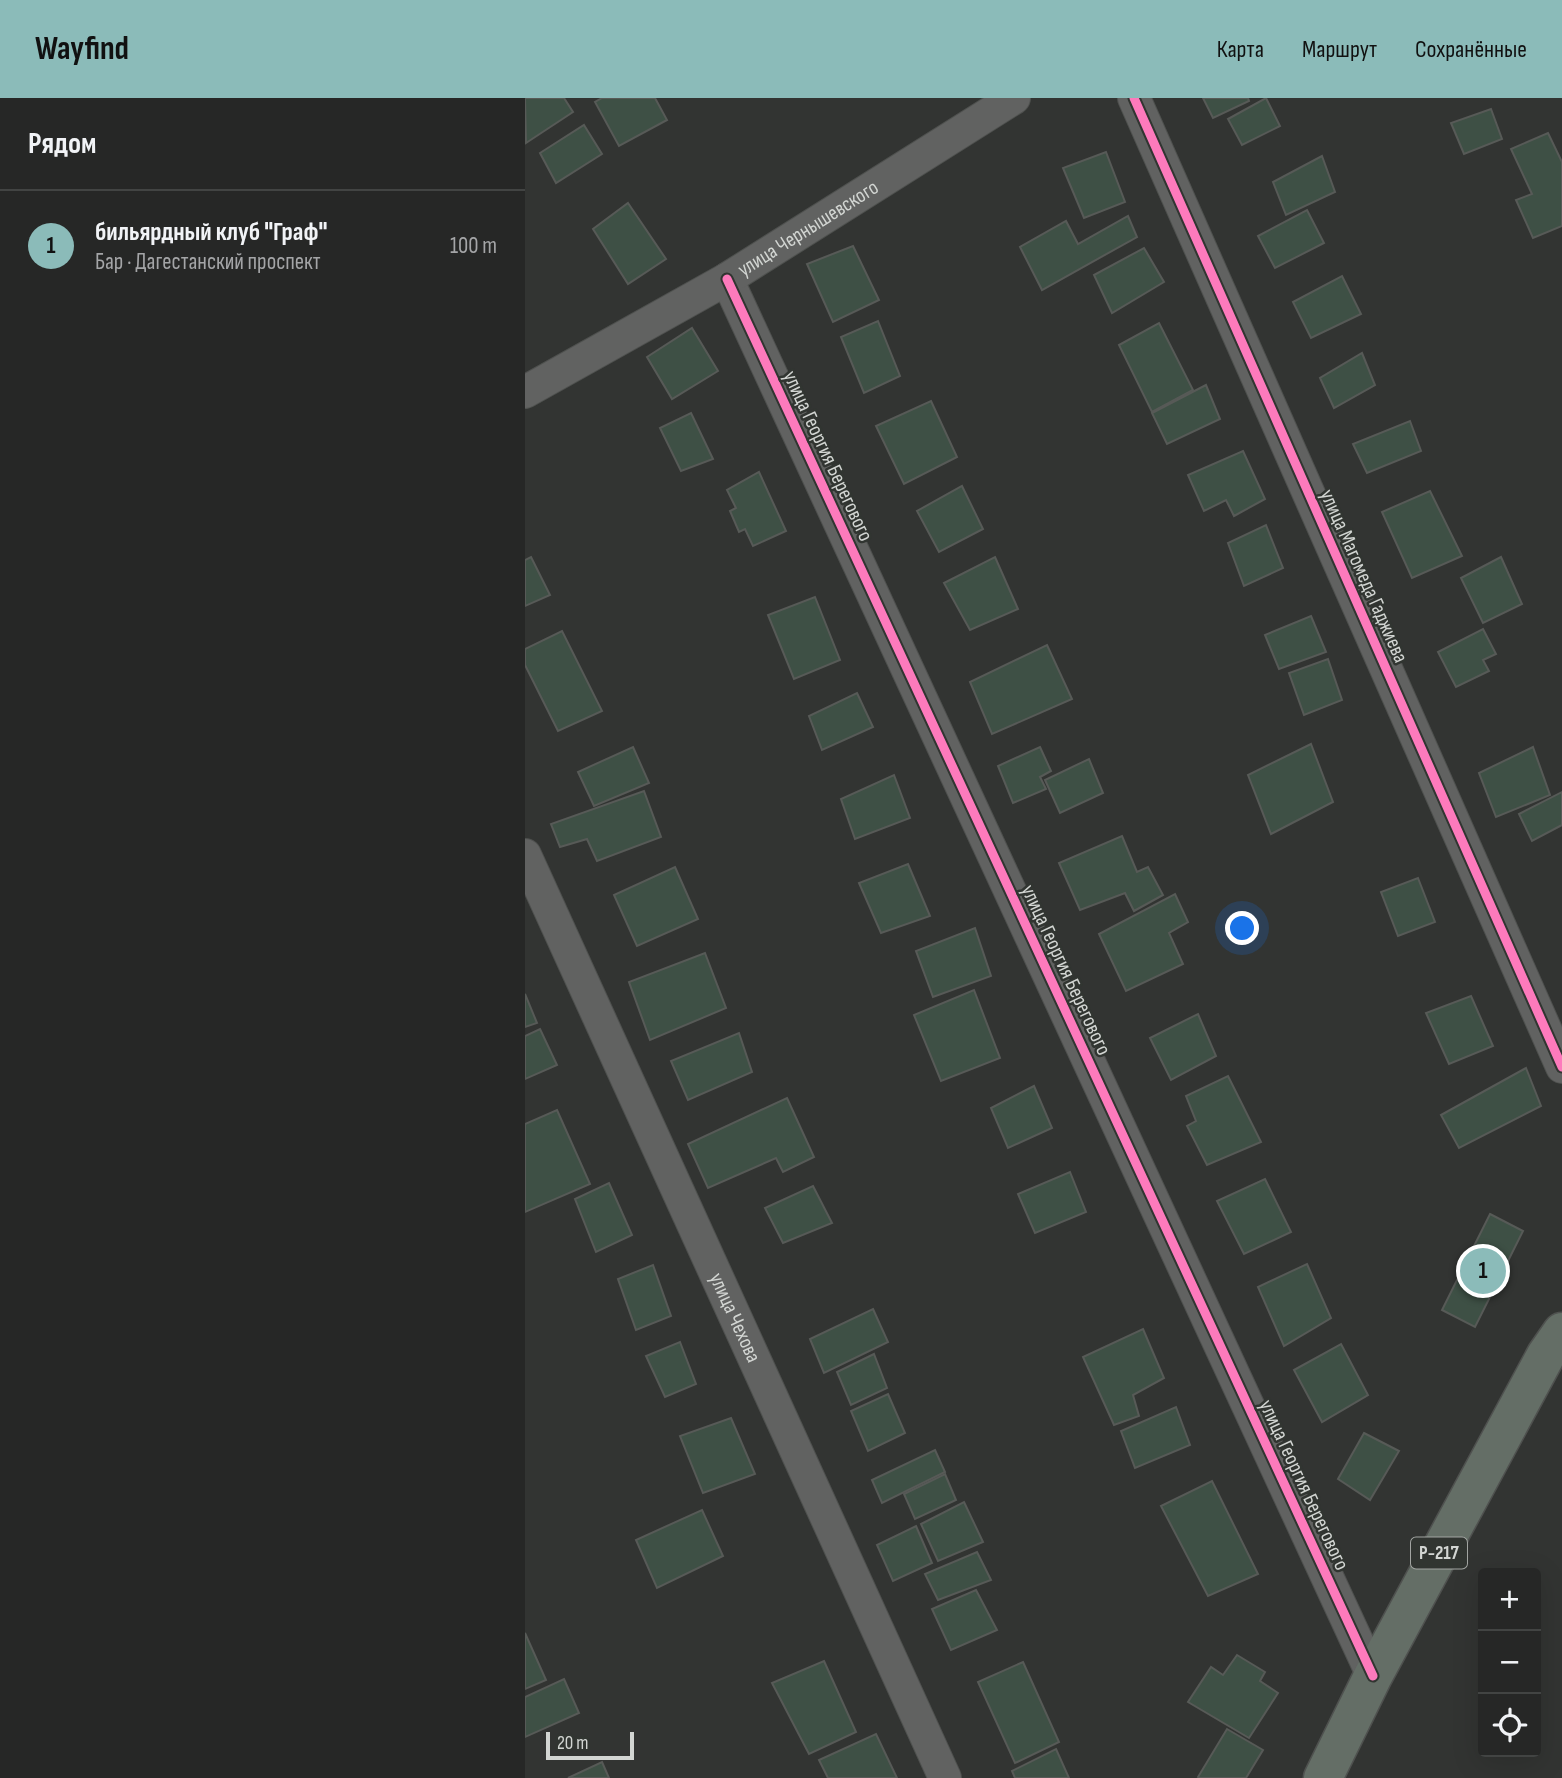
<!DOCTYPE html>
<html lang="ru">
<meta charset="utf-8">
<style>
:root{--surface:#262726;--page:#2e2f2e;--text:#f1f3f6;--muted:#a4a5a7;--line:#424443;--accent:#8bbbb9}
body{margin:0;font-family:"Sofia Sans Condensed",sans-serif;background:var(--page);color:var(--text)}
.controls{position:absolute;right:21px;bottom:21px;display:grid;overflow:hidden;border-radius:7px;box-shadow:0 7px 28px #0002}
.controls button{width:63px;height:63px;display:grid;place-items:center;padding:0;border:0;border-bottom:2px solid var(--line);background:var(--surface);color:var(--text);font:35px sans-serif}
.scale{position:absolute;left:21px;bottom:18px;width:88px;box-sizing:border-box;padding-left:7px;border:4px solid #d2d5d2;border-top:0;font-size:19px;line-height:24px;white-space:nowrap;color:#d2d5d2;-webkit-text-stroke:5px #313531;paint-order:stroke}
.you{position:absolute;left:718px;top:831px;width:24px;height:24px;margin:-18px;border:5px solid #fff;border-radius:50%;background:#1a73e8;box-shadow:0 0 0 10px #1a73e833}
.badge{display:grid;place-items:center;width:46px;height:46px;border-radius:50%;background:var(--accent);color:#111;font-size:23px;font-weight:700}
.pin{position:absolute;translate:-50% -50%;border:4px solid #fff;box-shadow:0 2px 7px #0006}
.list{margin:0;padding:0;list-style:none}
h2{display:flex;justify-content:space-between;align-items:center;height:91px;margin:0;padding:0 28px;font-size:30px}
h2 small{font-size:23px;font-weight:400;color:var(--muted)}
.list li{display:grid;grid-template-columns:46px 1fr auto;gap:21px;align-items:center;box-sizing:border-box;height:112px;padding:0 28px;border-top:2px solid var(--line)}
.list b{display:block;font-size:26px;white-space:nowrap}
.list p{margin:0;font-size:23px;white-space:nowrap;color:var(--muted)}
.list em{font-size:23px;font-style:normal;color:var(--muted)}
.icon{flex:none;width:38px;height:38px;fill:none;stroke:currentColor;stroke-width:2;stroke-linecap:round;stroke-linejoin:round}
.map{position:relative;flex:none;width:1037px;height:1680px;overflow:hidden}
header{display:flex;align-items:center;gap:42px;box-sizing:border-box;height:98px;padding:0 35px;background:var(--accent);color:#111}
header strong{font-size:33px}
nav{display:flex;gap:38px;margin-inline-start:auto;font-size:24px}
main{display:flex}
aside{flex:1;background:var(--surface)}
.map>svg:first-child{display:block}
.building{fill:#3e5045;stroke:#575a57;stroke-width:2}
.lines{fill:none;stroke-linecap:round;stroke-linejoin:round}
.minor-casing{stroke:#4f514f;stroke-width:34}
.trunk-casing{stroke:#4f514f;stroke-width:41}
.minor{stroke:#616261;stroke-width:32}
.trunk{stroke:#646e66;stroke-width:38}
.cycleway-casing{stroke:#313531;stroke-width:13}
.cycleway{stroke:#fd7abc;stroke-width:9}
.labels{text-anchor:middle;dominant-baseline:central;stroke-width:5;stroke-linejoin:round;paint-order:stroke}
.shield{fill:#313531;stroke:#a2a5a2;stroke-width:2}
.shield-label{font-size:19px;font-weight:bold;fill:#d2d5d2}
.street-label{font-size:21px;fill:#d2d5d2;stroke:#313531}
</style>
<header>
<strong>Wayfind</strong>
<nav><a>Карта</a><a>Маршрут</a><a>Сохранённые</a></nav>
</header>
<main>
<aside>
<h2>Рядом<small></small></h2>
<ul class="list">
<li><span class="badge">1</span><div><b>бильярдный клуб &quot;Граф&quot;</b><p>Бар · Дагестанский проспект</p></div><em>100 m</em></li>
</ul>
</aside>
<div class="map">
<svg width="1037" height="1680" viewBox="0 0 1037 1680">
<rect width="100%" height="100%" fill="#323432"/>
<!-- building -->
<g class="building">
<path d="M0,0H39L48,14L1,45Z"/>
<path d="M77,0H130L142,22L94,48L70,4Z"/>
<path d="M678,0H723L724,3L688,20Z"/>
<path d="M741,0L755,28L717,47L703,21Z"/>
<path d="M966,11L977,41L939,56L926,25Z"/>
<path d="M59,27L77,56L31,85L15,55Z"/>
<path d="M1023,35L1037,64V128L1008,140L991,102L1007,96L986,51Z"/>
<path d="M581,54L600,104L559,120L538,70Z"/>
<path d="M797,58L810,94L761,117L748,84Z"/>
<path d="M103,105L141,161L103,186L68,131Z"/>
<path d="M782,112L799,145L750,170L733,138Z"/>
<path d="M603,118L612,139L517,192L495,149L541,123L553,146Z"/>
<path d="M328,148L354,202L308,224L282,166Z"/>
<path d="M619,150L639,184L587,215L569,177Z"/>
<path d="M817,178L836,216L786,240L768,204Z"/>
<path d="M353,223L375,278L339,295L316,239Z"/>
<path d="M634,225L668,292L627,314L594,247Z"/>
<path d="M167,230L193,273L147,301L122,259Z"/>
<path d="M837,255L850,287L809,310L795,280Z"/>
<path d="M681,287L695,321L642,346L627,315Z"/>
<path d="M406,303L432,359L379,386L351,328Z"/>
<path d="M166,315L188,361L156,373L135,330Z"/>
<path d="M885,323L896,353L842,375L828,346Z"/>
<path d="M718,353L740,401L709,418L701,402L679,413L663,377Z"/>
<path d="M234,374L261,433L228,448L220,431L214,434L205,413L211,410L202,392Z"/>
<path d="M437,388L458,431L414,454L392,413Z"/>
<path d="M905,393L937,458L887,480L857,414Z"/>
<path d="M741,427L758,470L719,488L703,445Z"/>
<path d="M6,459L25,497L0,508V462Z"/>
<path d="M470,459L493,511L445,532L419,485Z"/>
<path d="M976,459L997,506L958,525L936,480Z"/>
<path d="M290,499L315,562L269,581L243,517Z"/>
<path d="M786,518L801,554L754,571L740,537Z"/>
<path d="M958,531L971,556L958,562L964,573L931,589L913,554Z"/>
<path d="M37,533L77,613L33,633L0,567V551Z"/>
<path d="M522,547L547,601L467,636L445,584Z"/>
<path d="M803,561L817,602L779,617L764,575Z"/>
<path d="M332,595L348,629L297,652L284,618Z"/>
<path d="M786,646L808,704L746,736L723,677Z"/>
<path d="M108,649L124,685L69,708L53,674Z"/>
<path d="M515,649L526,673L515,679L521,691L488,705L473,668Z"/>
<path d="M1008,649L1025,697L971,719L954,675Z"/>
<path d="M564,661L578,695L535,715L520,682Z"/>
<path d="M369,677L385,720L330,741L316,701Z"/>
<path d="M119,693L136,739L72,763L62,741L35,749L26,726Z"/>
<path d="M1037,694V727L1007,743L994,716Z"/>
<path d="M597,738L612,774L623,769L638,797L609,813L600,795L555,812L534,765Z"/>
<path d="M383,766L405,818L356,835L334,785Z"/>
<path d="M150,769L173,821L112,848L89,797Z"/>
<path d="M893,780L910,824L873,838L856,794Z"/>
<path d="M650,796L663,824L644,835L658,866L601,893L574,836Z"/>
<path d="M450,830L466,878L408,899L391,853Z"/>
<path d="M180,855L201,910L125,942L104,884Z"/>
<path d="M449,892L475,960L416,983L389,917Z"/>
<path d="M0,896L12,925L0,929Z"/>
<path d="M946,898L968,948L924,966L901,915Z"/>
<path d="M673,916L691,958L646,982L625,940Z"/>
<path d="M15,931L32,967L0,981V938Z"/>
<path d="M214,935L227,974L163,1002L146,963Z"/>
<path d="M1001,970L1016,1008L934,1050L916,1017Z"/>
<path d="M703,978L736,1044L682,1067L662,1028L671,1023L661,998Z"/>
<path d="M509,988L527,1030L483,1050L466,1010Z"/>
<path d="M262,1000L289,1059L258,1074L251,1060L183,1090L163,1046Z"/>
<path d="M32,1012L65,1086L0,1114V1026Z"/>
<path d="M545,1074L561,1114L510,1135L493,1096Z"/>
<path d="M740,1081L766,1134L719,1156L692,1103Z"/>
<path d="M84,1085L107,1137L71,1154L50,1101Z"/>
<path d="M288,1088L307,1125L258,1145L240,1110Z"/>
<path d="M965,1116L998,1133L950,1229L917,1212Z"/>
<path d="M782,1166L806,1220L759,1248L733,1189Z"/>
<path d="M128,1167L146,1218L111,1232L93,1181Z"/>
<path d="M348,1211L363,1244L299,1275L285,1241Z"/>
<path d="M618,1231L639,1280L608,1297L614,1318L589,1327L558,1259Z"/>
<path d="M155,1244L171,1286L140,1299L121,1258Z"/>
<path d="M816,1246L843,1297L797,1324L769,1272Z"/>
<path d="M349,1256L362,1290L326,1307L312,1274Z"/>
<path d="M363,1296L380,1335L343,1353L326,1313Z"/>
<path d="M651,1309L665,1347L610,1370L596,1333Z"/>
<path d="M206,1320L230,1376L178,1395L155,1338Z"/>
<path d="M839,1335L874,1353L845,1402L813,1381Z"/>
<path d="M410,1352L420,1374L357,1405L347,1382Z"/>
<path d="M420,1376L431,1402L390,1421L379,1396Z"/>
<path d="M687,1383L733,1476L683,1498L636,1408Z"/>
<path d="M439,1404L458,1444L413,1463L396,1426Z"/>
<path d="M177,1412L198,1458L132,1490L111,1442Z"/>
<path d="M391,1428L407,1465L368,1483L352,1447Z"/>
<path d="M452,1454L466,1482L413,1502L400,1476Z"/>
<path d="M451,1492L472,1532L426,1552L407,1511Z"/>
<path d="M0,1535L21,1582L0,1591Z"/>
<path d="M712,1557L740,1574L735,1583L753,1595L724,1640L663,1604L686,1569L698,1577Z"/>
<path d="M299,1563L331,1634L284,1656L247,1585Z"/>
<path d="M498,1564L534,1644L490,1665L453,1584Z"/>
<path d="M39,1581L54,1615L0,1639V1599Z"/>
<path d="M702,1631L738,1652L721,1680H674L673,1679Z"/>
<path d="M351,1636L372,1680H303L294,1662Z"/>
<path d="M531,1651L544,1680H490L487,1673Z"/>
<path d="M77,1664L84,1680H43Z"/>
</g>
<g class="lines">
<defs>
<g id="minor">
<path d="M609,0L1037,969"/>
<path d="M202,181L848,1578"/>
<path id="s1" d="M0,294L202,181L489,0"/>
<path id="s2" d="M0,757L420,1680"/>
</g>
<path id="trunk" d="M798,1680L848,1578L1021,1257L1037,1234"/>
</defs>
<!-- minor casing -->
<use href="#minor" class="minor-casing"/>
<!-- trunk casing -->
<use href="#trunk" class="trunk-casing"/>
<!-- minor -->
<use href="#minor" class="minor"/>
<!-- trunk -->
<use href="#trunk" class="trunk"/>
<defs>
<g id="cycleway">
<path d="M609,0L1037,969"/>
<path d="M202,181L848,1578"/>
</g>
</defs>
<!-- cycleway casing -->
<use href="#cycleway" class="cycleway-casing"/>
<!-- cycleway -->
<use href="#cycleway" class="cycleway"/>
</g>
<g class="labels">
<!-- shield labels -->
<rect class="shield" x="886" y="1439.5" width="56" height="31" rx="5"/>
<g class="shield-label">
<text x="914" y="1455">Р-217</text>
</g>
<!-- street labels -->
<g class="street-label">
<text stroke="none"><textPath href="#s1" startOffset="327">улица Чернышевского</textPath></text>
<text transform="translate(303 358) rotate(65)">улица Георгия Берегового</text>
<text transform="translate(839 478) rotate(66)">улица Магомеда Гаджиева</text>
<text transform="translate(541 872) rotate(65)">улица Георгия Берегового</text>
<text stroke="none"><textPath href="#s2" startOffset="508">улица Чехова</textPath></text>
<text transform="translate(779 1387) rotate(65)">улица Георгия Берегового</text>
</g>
</g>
</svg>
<div class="controls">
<button>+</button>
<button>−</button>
<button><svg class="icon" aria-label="locate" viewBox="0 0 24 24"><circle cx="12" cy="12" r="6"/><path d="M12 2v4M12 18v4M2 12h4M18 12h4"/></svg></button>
</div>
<div class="scale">20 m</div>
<div class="you"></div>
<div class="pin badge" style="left:958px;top:1173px">1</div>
</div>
</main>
